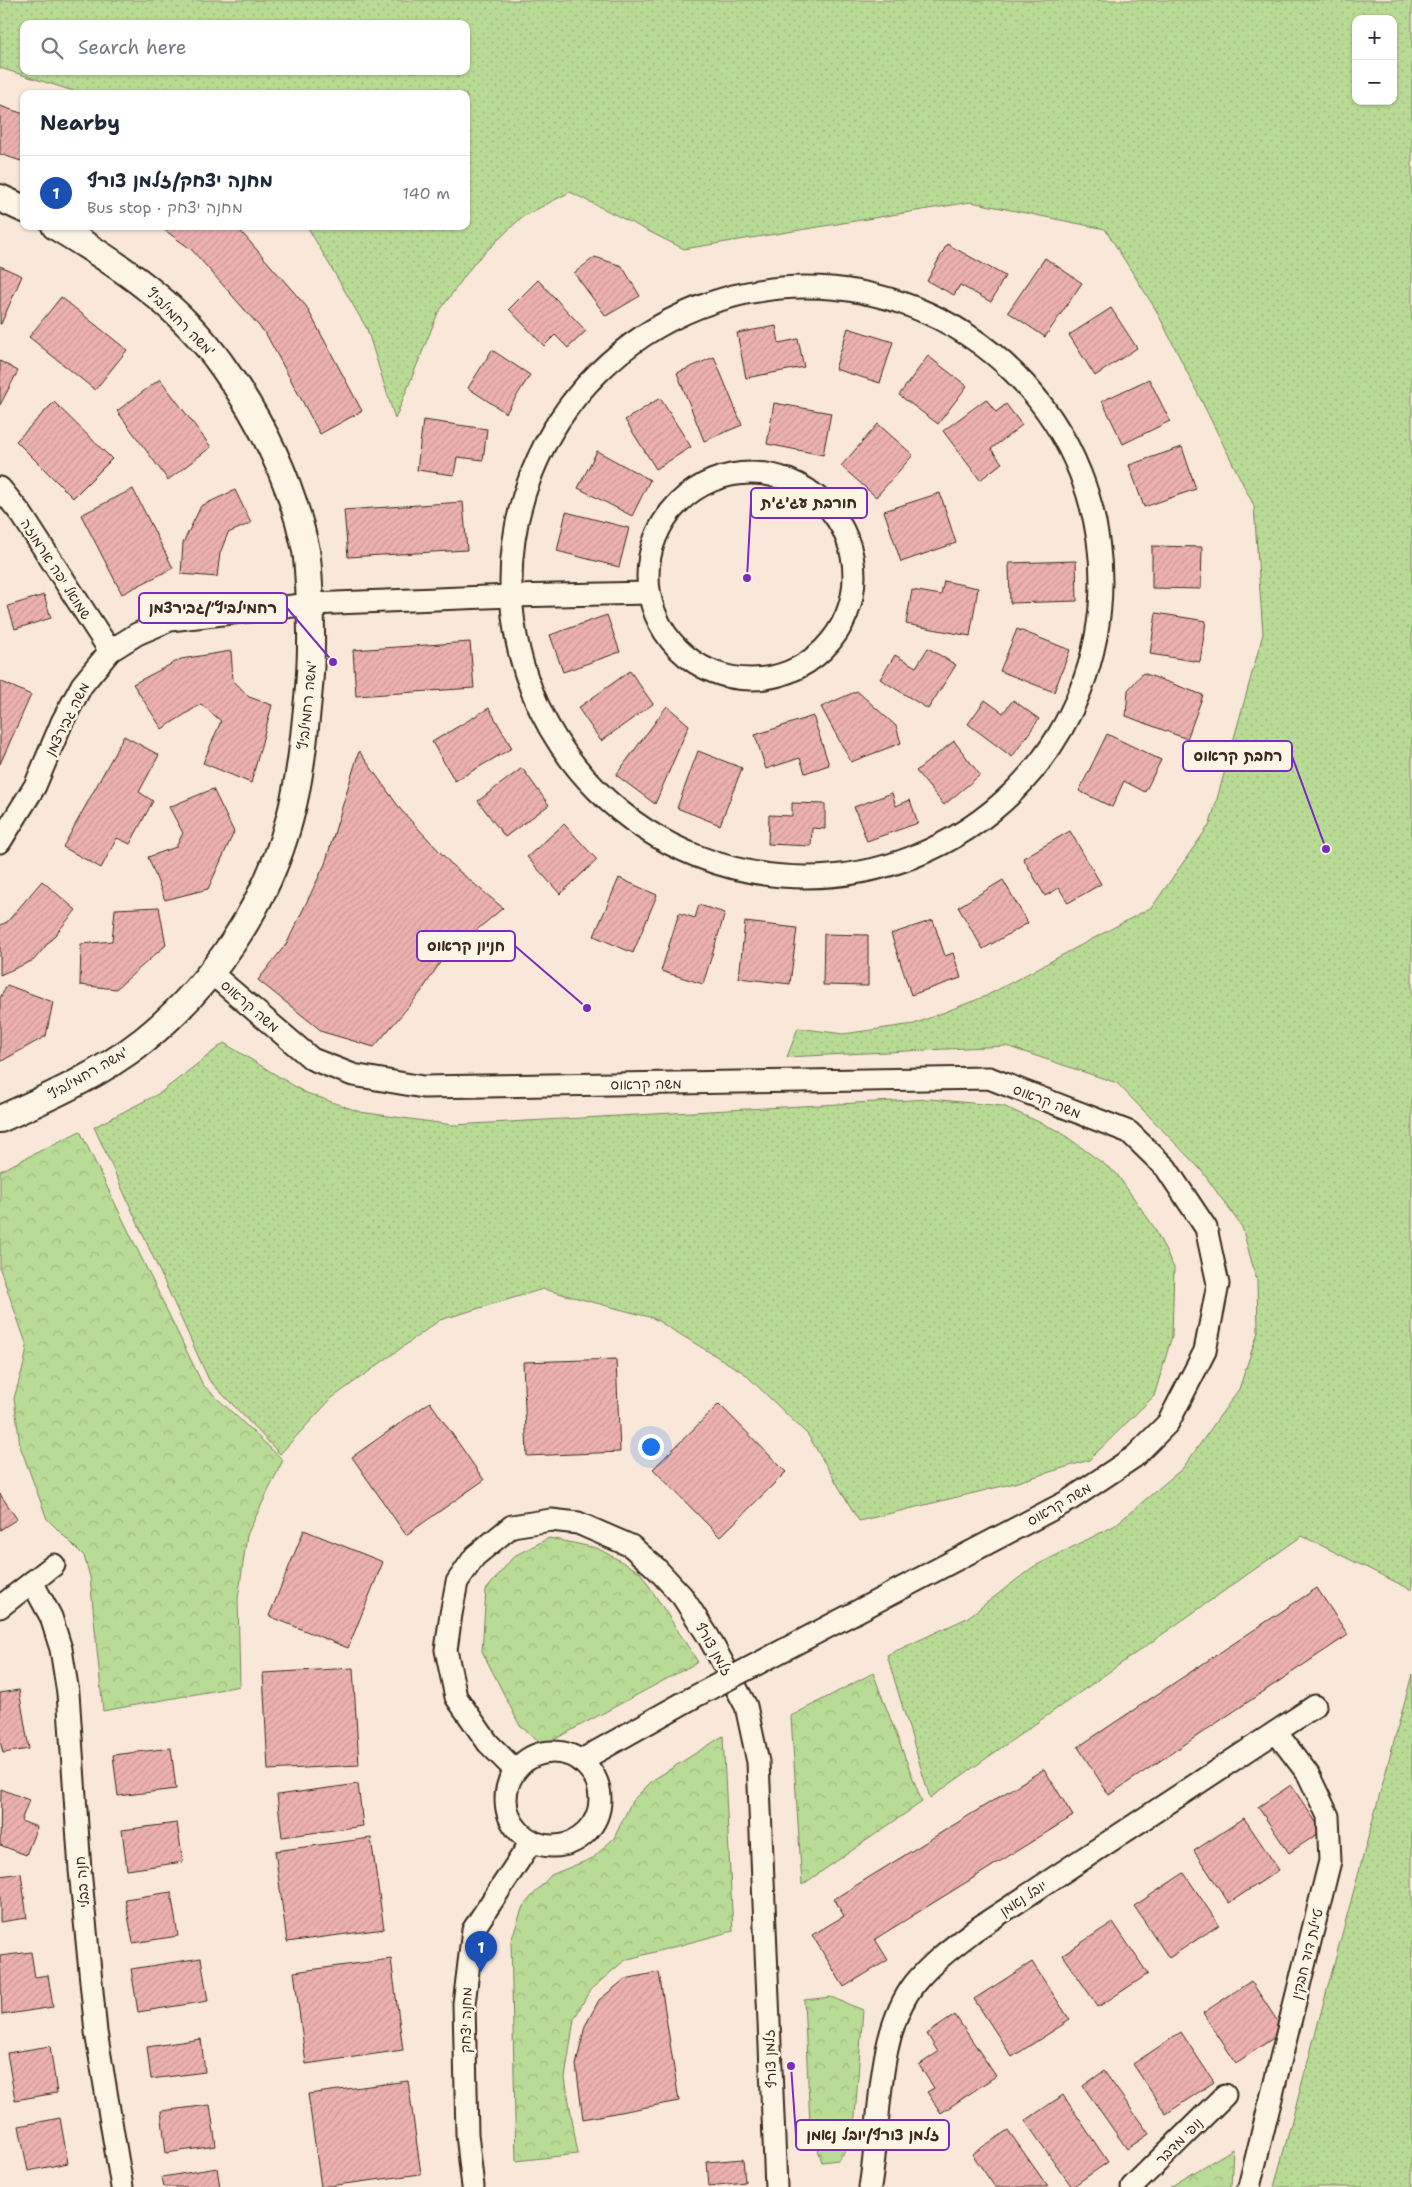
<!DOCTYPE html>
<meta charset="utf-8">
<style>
:root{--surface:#fff;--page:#f2f2f3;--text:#1f2937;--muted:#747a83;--line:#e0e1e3;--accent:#111827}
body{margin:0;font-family:"Shantell Sans","Playpen Sans Hebrew",sans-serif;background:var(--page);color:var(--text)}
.controls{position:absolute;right:15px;top:15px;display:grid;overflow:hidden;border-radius:10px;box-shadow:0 1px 4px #0004}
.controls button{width:45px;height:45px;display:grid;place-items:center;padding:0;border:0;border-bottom:1px solid var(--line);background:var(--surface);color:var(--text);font:25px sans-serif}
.you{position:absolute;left:650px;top:1446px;width:18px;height:18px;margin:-12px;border:4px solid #fff;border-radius:50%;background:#1a73e8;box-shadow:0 0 0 8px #1a73e833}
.badge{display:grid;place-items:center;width:32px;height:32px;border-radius:50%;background:var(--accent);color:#fff;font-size:16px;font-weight:700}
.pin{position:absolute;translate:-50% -41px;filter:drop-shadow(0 1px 2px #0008)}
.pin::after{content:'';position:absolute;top:26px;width:18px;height:15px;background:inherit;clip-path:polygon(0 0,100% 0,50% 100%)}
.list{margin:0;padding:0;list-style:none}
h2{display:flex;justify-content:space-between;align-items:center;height:65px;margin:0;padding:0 20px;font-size:21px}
h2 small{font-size:16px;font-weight:400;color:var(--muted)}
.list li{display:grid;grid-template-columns:32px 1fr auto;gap:15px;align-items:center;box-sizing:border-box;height:75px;padding:0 20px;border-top:1px solid var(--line)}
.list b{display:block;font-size:19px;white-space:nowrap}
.list p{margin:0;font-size:16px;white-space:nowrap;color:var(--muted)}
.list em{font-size:16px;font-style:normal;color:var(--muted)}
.icon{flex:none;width:28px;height:28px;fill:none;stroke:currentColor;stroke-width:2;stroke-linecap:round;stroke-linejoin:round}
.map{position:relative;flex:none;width:1412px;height:2187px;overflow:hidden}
.search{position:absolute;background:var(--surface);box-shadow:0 1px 4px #0004;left:20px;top:20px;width:450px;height:55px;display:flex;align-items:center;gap:12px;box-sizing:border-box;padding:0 18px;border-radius:10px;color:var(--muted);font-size:19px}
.panel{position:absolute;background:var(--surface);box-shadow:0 1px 4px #0004;left:20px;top:90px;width:450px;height:140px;border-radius:10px}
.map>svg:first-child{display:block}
.grass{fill:url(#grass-dots);stroke:#7a825a;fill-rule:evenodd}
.park{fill:url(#park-crowns);stroke:#7a825a}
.building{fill:url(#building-hatch);stroke:#3b2a1e}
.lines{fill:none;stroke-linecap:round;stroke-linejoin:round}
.minor-casing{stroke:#3b2a1e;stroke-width:25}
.tertiary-casing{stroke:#3b2a1e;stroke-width:30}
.minor{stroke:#fcf5e5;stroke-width:21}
.tertiary{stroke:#fcf5e5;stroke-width:26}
.minor-bridge-casing{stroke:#3b2a1e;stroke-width:25;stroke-linecap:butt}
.minor-bridge{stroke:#fcf5e5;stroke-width:21}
.labels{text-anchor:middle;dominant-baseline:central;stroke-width:5;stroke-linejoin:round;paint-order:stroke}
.street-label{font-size:14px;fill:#3b2a1e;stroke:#fcf5e5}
.leader{fill:none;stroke:#7b2cbf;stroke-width:2}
.callout-dot{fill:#7b2cbf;stroke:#fcf5e5;stroke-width:2}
.callout{fill:#fcf5e5;stroke:#7b2cbf;stroke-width:2}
.callout-label{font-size:15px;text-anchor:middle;font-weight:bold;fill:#3b2a1e}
</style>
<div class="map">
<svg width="1412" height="2187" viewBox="0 0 1412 2187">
<defs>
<pattern id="grass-dots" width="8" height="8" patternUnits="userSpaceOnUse" patternTransform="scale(1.25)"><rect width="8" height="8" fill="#b8db95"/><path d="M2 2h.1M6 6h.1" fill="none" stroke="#9fbc80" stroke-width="1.8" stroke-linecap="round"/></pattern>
<pattern id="park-crowns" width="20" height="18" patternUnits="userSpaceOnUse" patternTransform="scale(1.25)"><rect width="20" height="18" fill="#b8db95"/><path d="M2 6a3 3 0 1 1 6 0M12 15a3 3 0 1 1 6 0" fill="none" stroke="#9fbc80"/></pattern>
<pattern id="building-hatch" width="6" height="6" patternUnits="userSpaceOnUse" patternTransform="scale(1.25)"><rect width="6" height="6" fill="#edb2b0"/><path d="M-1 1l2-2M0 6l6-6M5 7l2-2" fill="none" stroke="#cc9997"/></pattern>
</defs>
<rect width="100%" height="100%" fill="#f9e8da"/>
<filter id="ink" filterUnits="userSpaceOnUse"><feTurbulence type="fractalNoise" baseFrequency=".02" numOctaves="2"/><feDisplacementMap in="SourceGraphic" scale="10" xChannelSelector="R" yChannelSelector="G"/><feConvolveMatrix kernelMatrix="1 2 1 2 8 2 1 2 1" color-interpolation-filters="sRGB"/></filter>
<g filter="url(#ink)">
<!-- grass -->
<g class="grass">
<path d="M0,0H1412V1590L1302,1536L930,1798L887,1655L967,1618L1033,1567L1114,1526L1183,1468L1239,1389L1258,1332L1257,1281L1242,1227L1201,1170L1117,1083L1006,1046L787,1057L798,1028L843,1034L914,1024L986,996L1152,907L1210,824L1263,634L1254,506L1156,310L1105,229L971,202L684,249L570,192L522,217L475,262L438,313L395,419L367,329L307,226H466V94H83L0,68ZM1356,19H1393V101H1356ZM24,24H466V71H24Z"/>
<path d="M224,1043L304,1092L360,1112L453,1125L930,1099L1003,1106L1059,1131L1116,1173L1154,1227L1174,1268L1172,1336L1154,1396L1089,1460L1011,1484L859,1521L808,1435L744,1373L653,1318L543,1289L440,1320L332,1398L280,1454L209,1380L94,1127L160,1093Z"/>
<path d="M1412,1674V2187H1274L1411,1678Z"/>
</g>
<!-- park -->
<g class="park">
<path d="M80,1131L203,1385L283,1460L247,1535L238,1599L240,1686L103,1711L90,1577L84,1556L47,1519L20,1446L14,1398L24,1364L27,1346L0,1269V1171Z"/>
<path d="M549,1538L597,1548L640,1572L698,1662L544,1745L520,1726L482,1651L486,1590L514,1556Z"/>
<path d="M873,1673L922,1802L802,1885L791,1716Z"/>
<path d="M723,1736L733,1931L625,1960L590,1990L574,2019L565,2078L578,2154L516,2161L511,1941L523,1906L551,1875L593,1858L614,1838L632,1801L653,1780Z"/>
<path d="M831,1997L863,2010L853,2143L838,2160L822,2162L810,2124L804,2000Z"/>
<path d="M1233,2149L1231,2187H1170Z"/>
</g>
<!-- building -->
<g class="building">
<path d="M0,106L24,114V162L0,154Z"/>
<path d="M159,226H236L306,306L362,411L320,434L266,334L192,250Z"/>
<path d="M947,244L1005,276L991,302L960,285L954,295L927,281Z"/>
<path d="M595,257L622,266L640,296L606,316L574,273Z"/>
<path d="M1045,258L1082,283L1045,337L1008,312Z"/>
<path d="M0,266L22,276L1,324H0Z"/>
<path d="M538,280L586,331L568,348L555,335L544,346L509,309Z"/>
<path d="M61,297L127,350L95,390L29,337Z"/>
<path d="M1111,308L1137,348L1095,376L1069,335Z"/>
<path d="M776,326L779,343L798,339L804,367L746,378L737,333Z"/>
<path d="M848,328L893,342L880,383L835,369Z"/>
<path d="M492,350L530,375L506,413L468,388Z"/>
<path d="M928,356L967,386L938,424L899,395Z"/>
<path d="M714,357L742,425L704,441L677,373Z"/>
<path d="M0,361L18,371L0,405Z"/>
<path d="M160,379L211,447L168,480L117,411Z"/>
<path d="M1149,379L1170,421L1123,444L1102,401Z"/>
<path d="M660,398L691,447L656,469L625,420Z"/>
<path d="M986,399L996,412L1006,404L1022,425L991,449L1002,463L980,480L943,431Z"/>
<path d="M54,402L112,459L73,498L16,441Z"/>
<path d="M774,403L831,413L823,455L767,444Z"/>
<path d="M423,420L487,429L483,460L457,457L454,475L417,470Z"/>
<path d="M878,424L913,455L876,497L841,466Z"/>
<path d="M1182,447L1196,489L1144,507L1129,465Z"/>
<path d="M597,451L650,480L632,516L578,488Z"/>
<path d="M133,489L173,568L122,594L81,515Z"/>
<path d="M235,490L251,523L228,533L220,553L217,577L181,574L183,543L201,506Z"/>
<path d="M940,493L956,543L901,562L884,511Z"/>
<path d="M463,502L467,550L348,557L344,510Z"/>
<path d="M566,512L629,528L619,567L557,551Z"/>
<path d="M1152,546L1202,547L1201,589L1152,588Z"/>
<path d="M1076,561L1077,601L1010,603L1009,563Z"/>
<path d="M944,581L978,588L970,636L906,624L912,590L941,595Z"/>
<path d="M44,595L51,618L15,629L8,606Z"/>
<path d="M1156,613L1206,621L1200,662L1150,654Z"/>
<path d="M607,615L620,652L563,672L550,635Z"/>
<path d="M1017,629L1070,650L1054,692L1000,671Z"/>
<path d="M470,642L474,688L356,696L353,650Z"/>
<path d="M928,648L956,665L928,709L880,679L895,655L916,667Z"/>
<path d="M231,651L233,680L249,697L272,705L251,783L203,763L221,721L201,704L162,729L133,684L181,659Z"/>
<path d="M630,671L653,704L601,741L578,708Z"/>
<path d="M1143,673L1203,695L1187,739L1126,716L1128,690Z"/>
<path d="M0,681L31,695L0,764Z"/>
<path d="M857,691L896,726L901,743L851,762L821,707Z"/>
<path d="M985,700L1003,713L1013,700L1039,719L1012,757L968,724Z"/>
<path d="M667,706L689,725L655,804L616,775Z"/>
<path d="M489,708L512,748L455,781L432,742Z"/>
<path d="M813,716L829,765L805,773L800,758L766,769L755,735Z"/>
<path d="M1107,734L1161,760L1145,792L1124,781L1112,807L1079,791Z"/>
<path d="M124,736L159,755L139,792L153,801L130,844L117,838L101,868L63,847Z"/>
<path d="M954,741L980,775L944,805L916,771Z"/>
<path d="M359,751L401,810L454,867L503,908L443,958L421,992L374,1047L323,1032L258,980L287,943L325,864Z"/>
<path d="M698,751L742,768L720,825L677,808Z"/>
<path d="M522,768L549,805L505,837L478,801Z"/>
<path d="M213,789L234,832L208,889L165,900L148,857L176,847L183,833L169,807Z"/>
<path d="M892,793L896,806L910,800L918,823L867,841L854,807Z"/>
<path d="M792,803L825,804V829L812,828L811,846L768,844L769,815L792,816Z"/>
<path d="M564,824L597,860L560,894L527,857Z"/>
<path d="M1070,831L1101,884L1068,903L1059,888L1045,896L1023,858Z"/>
<path d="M619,878L657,895L633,953L594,936Z"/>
<path d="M1003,880L1028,923L983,949L958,907Z"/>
<path d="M42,881L76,910L34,960L0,975V925L7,922Z"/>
<path d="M699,905L725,913L703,984L661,971L679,913L695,918Z"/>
<path d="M159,907L166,945L116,989L80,985L81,944L112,941L115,909Z"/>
<path d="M933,920L945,956L953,953L961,978L911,995L891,934Z"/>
<path d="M745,922L797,928L790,984L739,978Z"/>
<path d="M824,934L868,935V986L823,985Z"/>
<path d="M7,985L53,1002L46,1036L0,1062V998Z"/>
<path d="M616,1359L620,1452L527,1456L523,1362Z"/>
<path d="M430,1402L484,1480L406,1535L352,1457Z"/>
<path d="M719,1404L786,1472L720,1537L653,1469Z"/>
<path d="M0,1494L17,1519L0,1530Z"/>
<path d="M304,1530L383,1562L348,1648L269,1616Z"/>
<path d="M1317,1588L1348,1635L1109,1795L1078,1747Z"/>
<path d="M353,1668L359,1765L268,1770L263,1673Z"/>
<path d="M19,1690L29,1749L3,1753L0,1741V1693Z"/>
<path d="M171,1748L176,1789L118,1796L113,1755Z"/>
<path d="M1044,1769L1073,1816L875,1939L888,1960L844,1987L812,1935L844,1916L834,1899Z"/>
<path d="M358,1784L363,1826L282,1837L277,1795Z"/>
<path d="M1291,1785L1322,1831L1289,1853L1258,1807Z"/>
<path d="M1,1789L29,1800L21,1821L37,1827L26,1855L0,1845Z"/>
<path d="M1244,1818L1279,1870L1229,1903L1194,1851Z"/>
<path d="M177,1823L183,1862L127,1870L122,1830Z"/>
<path d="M371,1838L384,1929L287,1942L275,1851Z"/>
<path d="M21,1873L27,1918L0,1922V1876Z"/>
<path d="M1184,1873L1219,1925L1169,1958L1134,1906Z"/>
<path d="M171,1892L178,1936L133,1943L125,1899Z"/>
<path d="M1113,1922L1148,1974L1098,2007L1063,1955Z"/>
<path d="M31,1952L35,1977L48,1975L53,2007L2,2015L0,1956Z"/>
<path d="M201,1958L208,2001L138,2012L131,1969Z"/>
<path d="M391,1959L403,2050L306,2064L294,1972Z"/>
<path d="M1032,1962L1070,2020L1012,2057L974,1999Z"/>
<path d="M659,1972L679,2101L583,2119L576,2065L585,2026L599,2000L625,1979Z"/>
<path d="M1251,1981L1284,2031L1236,2063L1203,2013Z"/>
<path d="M955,2015L996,2076L941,2113L927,2092L934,2088L919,2065L938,2052L927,2034Z"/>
<path d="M1181,2032L1214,2082L1166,2114L1133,2064Z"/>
<path d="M201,2039L205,2072L151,2079L147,2047Z"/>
<path d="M50,2046L57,2093L15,2100L7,2053Z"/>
<path d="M1104,2071L1149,2134L1127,2149L1083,2086Z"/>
<path d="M408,2081L421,2174L321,2187L308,2094Z"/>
<path d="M1063,2095L1108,2162L1072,2187L1025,2121Z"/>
<path d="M210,2105L216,2146L166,2153L161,2111Z"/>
<path d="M60,2118L68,2163L28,2171L19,2126Z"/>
<path d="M1008,2130L1048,2187H995L972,2154Z"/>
<path d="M743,2159L745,2182L709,2186L707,2162Z"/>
<path d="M217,2168L220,2187H164L162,2177Z"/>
</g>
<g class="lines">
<defs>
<g id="minor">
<circle cx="806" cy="582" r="295"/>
<circle cx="751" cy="576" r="103"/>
<path d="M0,488L22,515L110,651"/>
<path d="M0,842L35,786L62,722L82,685L110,651L137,634L170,620L311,604L511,596L649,593"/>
<path d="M210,972L312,1059L353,1075L423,1087L989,1078L1129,1132L1166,1168L1206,1228L1218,1284L1205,1351L1168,1423L1134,1457L1068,1501L774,1655"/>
<path d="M32,1582L51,1617L61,1649L68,1693L80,1870L96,2032L122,2187"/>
<path d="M0,1607L54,1565"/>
<circle cx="553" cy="1799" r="47"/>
<path d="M580,1761L692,1698"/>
<path d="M515,1770L488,1743L456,1697L446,1650L451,1614L457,1582L475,1556L512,1526L551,1520L578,1523L631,1546L656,1568L682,1596L708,1636L746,1706L758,1762L776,2187"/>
<path d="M473,2187L467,2134L464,2004L473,1930L531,1842"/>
<path d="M870,2187C881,2125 875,2034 915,1983C932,1962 954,1946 975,1930L1315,1706"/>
<path d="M1132,2187L1225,2095"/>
<path d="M1249,2187L1330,1861L1328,1816L1308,1774L1276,1732"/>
</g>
<g id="tertiary">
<path d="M0,198L24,209"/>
<path d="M0,1119C50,1097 101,1074 144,1040C212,985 266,906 289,821C300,781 304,739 308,698C312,660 312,623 309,585C308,572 308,558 305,546C291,481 261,420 223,367C180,305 118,264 55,226"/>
</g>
</defs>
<!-- minor casing -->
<use href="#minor" class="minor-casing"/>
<!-- tertiary casing -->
<use href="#tertiary" class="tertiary-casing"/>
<!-- minor -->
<use href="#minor" class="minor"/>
<!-- tertiary -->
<use href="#tertiary" class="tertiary"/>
<defs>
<path id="minor-bridge" d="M692,1698L774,1655"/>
</defs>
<!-- minor-bridge casing -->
<use href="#minor-bridge" class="minor-bridge-casing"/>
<!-- minor-bridge -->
<use href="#minor-bridge" class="minor-bridge"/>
</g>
</g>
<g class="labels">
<!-- street labels -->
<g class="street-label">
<text transform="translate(181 322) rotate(45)">משה רחמילביץ'</text>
<text transform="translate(56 569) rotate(57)">שמואל יפה ארמוזה</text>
<text transform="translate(307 705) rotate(-84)">משה רחמילביץ'</text>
<text transform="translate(67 719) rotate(-63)">משה גבירצמן</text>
<text transform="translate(250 1006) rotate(41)">משה קראוס</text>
<text transform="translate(88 1073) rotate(-30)">משה רחמילביץ'</text>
<text transform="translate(646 1084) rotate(-1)">משה קראוס</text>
<text transform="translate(1047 1101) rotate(21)">משה קראוס</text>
<text transform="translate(1059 1504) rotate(-30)">משה קראוס</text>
<text transform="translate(714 1649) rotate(60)">זלמן צורף</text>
<text transform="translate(82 1882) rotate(-95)">חנה בבלי</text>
<text transform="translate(1023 1898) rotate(-33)">יובל נאמן</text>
<text transform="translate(1307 1954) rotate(-76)">טיילת דוד חבקין</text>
<text transform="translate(466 2020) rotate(-89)">מחנה יצחק</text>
<text transform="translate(770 2059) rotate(-93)">זלמן צורף</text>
<text transform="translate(1179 2141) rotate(-45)">נופי מדבר</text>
</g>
</g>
<!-- callouts -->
<path class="leader" d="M747 578L751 503M333 662L287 608M1326 849L1292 756M587 1008L515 946M791 2066L796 2135"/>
<g class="callout-dot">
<circle cx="747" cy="578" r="5"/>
<circle cx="333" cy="662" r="5"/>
<circle cx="1326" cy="849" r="5"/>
<circle cx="587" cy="1008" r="5"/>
<circle cx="791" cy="2066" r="5"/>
</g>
<g class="callout">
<rect x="751" y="488" width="116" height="30" rx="5"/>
<rect x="139" y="593" width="148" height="30" rx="5"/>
<rect x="1183" y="741" width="109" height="30" rx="5"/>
<rect x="417" y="931" width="98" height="30" rx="5"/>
<rect x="796" y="2120" width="153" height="30" rx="5"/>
</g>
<g class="callout-label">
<text x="809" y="508">חורבת עג'ג'ת</text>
<text x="213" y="613">רחמילביץ׳/גבירצמן</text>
<text x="1238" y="761">רחבת קראוס</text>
<text x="466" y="951">חניון קראוס</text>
<text x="873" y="2140">זלמן צורף/יובל נאמן</text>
</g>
</svg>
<div class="controls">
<button>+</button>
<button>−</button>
</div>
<div class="you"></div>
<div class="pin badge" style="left:481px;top:1972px;background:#1a4fb4">1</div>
<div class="search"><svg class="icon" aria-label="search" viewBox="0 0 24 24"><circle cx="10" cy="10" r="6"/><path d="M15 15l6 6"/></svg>Search here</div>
<section class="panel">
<h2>Nearby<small></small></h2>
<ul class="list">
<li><span class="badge" style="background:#1a4fb4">1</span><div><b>מחנה יצחק/זלמן צורף</b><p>Bus stop · מחנה יצחק</p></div><em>140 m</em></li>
</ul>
</section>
</div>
